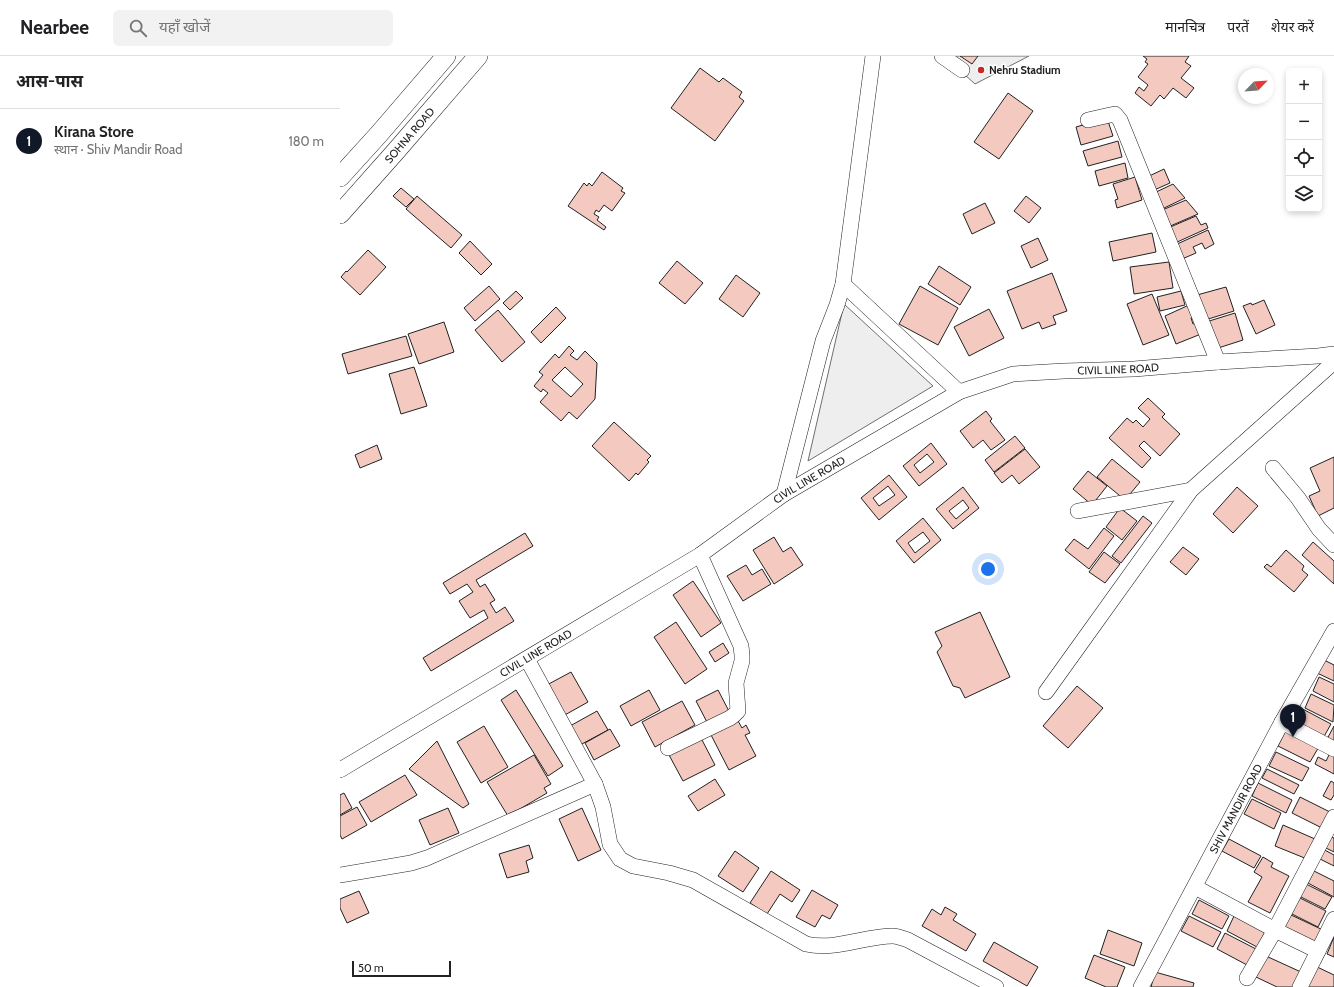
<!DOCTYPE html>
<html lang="hi">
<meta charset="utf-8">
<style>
:root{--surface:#fff;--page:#f2f2f2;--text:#202124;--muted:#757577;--line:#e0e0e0;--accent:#111827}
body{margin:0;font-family:Cabin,"Noto Sans Devanagari",sans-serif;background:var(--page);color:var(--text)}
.controls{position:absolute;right:12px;top:12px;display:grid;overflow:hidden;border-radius:6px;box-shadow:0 2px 6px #0003}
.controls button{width:36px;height:36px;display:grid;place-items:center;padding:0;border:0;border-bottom:1px solid var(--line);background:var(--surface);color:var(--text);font:20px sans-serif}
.compass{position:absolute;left:898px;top:12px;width:36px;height:36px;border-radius:50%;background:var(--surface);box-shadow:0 2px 6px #0003;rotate:65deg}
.scale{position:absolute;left:12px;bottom:10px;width:99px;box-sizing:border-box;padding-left:4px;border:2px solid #222;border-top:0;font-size:11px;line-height:14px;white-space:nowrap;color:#222;-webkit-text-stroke:3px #fff;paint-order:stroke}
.you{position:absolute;left:648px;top:513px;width:14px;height:14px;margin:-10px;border:3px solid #fff;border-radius:50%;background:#1a73e8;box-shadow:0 0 0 6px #1a73e833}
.badge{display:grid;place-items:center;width:26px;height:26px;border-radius:50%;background:var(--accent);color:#fff;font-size:13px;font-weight:700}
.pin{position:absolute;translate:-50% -33px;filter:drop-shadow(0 1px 2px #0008)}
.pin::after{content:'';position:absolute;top:21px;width:14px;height:12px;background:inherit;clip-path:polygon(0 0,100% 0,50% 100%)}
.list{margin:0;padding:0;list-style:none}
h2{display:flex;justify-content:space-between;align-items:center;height:52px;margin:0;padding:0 16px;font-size:17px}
h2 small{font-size:13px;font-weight:400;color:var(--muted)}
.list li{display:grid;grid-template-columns:26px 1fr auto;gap:12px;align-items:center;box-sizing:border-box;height:64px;padding:0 16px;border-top:1px solid var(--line)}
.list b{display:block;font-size:15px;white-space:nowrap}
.list p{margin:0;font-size:13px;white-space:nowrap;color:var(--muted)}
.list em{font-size:13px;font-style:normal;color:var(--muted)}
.icon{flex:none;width:22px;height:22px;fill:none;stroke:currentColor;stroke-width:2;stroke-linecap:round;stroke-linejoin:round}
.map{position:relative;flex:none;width:994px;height:931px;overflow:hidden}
header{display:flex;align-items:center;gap:24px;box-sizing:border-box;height:56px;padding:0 20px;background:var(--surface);border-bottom:1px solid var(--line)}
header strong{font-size:19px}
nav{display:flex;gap:22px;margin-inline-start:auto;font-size:14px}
.search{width:280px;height:36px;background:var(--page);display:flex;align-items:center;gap:10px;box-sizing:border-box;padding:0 14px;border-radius:6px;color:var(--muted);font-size:15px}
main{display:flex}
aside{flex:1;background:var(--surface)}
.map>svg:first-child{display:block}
.green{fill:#eee;stroke:#6f6f6f}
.building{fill:#f3c9c0;stroke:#222;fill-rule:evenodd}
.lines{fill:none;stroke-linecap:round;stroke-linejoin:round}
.minor-casing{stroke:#222;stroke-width:16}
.major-casing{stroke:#222;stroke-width:20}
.minor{stroke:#fff;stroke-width:15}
.major{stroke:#fff;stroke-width:19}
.poi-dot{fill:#c62828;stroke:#fff;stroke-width:1.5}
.labels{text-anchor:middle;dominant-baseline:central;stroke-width:3;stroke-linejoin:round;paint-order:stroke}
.poi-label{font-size:11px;font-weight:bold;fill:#222;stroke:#fff;text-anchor:start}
.street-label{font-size:11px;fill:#222;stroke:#fff}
</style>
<header>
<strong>Nearbee</strong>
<div class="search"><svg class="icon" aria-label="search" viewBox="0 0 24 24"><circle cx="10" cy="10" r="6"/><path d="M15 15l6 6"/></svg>यहाँ खोजें</div>
<nav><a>मानचित्र</a><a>परतें</a><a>शेयर करें</a></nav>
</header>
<main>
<aside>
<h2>आस-पास<small></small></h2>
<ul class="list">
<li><span class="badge">1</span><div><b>Kirana Store</b><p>स्थान · Shiv Mandir Road</p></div><em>180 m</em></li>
</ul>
</aside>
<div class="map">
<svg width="994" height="931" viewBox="0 0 994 931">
<rect width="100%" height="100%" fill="#fff"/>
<!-- green -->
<g class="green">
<path d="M604,0H689L635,28Z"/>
<path d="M504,248L593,330L468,405Z"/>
</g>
<!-- building -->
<g class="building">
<path d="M620,0H638L632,8Z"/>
<path d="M803,0H849L845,6L851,10L841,22L854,32L846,42L833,32L824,43L820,39L811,50L795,37L799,31L804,35L808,29L798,21L808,8L805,6L807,3Z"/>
<path d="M360,12L379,26L383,22L402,36L399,41L404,45L375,85L331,52Z"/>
<path d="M668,37L693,55L659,103L634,86Z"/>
<path d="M767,62L773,80L741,89L736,71Z"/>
<path d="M778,85L782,101L748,110L743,95Z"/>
<path d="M785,107L788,122L759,130L755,115Z"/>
<path d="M824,113L830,127L812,135L805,122Z"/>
<path d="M262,116L283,132L281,135L285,137L272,155L264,149L259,156L256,154L254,158L259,161L257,164L266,171L264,174L228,150L244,127L247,130L249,127L252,130Z"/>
<path d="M795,121L802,144L777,152L775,144L778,143L773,128Z"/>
<path d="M833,128L845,142L820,154L812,138Z"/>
<path d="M61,132L74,143L66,151L53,140Z"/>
<path d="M77,140L122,179L111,192L66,153Z"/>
<path d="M686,140L701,152L689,167L674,155Z"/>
<path d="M846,144L858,158L828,171L820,155Z"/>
<path d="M645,147L655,167L632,178L623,158Z"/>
<path d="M856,160L861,169L866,167L868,172L835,187L828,172Z"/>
<path d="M868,174L874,188L865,193L862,187L853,191L856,197L842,203L835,189Z"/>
<path d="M812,177L816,196L773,205L769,186Z"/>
<path d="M698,182L708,204L691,212L681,190Z"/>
<path d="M130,185L152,208L141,219L119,197Z"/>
<path d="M28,194L46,211L20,239L1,221L6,215L7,216Z"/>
<path d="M337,205L363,227L345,248L319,227Z"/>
<path d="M829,206L833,232L794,238L790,211Z"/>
<path d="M599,210L631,231L620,249L588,228Z"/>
<path d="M712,217L727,255L713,260L716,268L702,273L699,266L682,273L667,235Z"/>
<path d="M396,219L420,237L403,261L379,243Z"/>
<path d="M149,230L160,243L135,265L124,252Z"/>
<path d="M580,230L618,252L598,289L559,268Z"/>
<path d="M886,231L894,255L865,264L857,239Z"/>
<path d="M176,235L183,242L170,254L163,247Z"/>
<path d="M841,235L845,249L820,255L817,241Z"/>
<path d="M812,238L829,279L803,289L787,248Z"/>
<path d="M924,244L935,269L916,278L903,250L911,247L912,249Z"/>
<path d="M849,249L854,261L851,262L853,268L856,267L861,278L836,288L825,260Z"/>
<path d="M216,251L226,262L201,287L191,276Z"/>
<path d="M649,253L664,282L629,300L614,271Z"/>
<path d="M158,254L185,286L162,306L135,274Z"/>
<path d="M895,257L903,284L875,293L866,266Z"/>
<path d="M104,266L114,296L79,308L68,278Z"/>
<path d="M66,280L72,300L8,318L2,298Z"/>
<path d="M229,290L234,295L230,299L237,304L245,295L257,307L255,343L237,363L229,356L221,365L200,346L208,337L203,333L201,336L194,330L203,319L199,316L215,298L219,302ZM225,311L243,328L231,341L212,324Z"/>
<path d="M74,311L87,350L61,358L49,318Z"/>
<path d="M808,342L825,358L822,361L840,378L820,400L804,385L799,390L811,402L802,412L769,382L787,362L793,367L796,364L803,371L810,363L798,352Z"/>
<path d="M646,355L652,363L650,365L665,384L651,394L643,384L633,392L620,375Z"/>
<path d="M274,366L311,400L307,404L309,406L298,419L296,417L289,425L252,390Z"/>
<path d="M675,380L685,392L654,416L645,404Z"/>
<path d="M591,387L607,408L579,430L563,410ZM587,398L594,406L580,417L574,409Z"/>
<path d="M37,389L42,403L20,412L15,399Z"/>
<path d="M685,393L700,411L679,428L672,419L662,427L654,417Z"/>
<path d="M994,401V452L978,460L969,440L980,435L970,412Z"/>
<path d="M772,403L800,426L785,444L757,421Z"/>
<path d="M748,415L767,430L752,449L733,433Z"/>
<path d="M549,419L567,441L539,464L521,442ZM548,430L555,439L539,450L533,442Z"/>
<path d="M623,431L639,452L613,473L596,453ZM623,444L629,452L616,463L609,455Z"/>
<path d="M897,431L918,450L893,477L873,458Z"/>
<path d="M780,452L797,465L782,484L766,471Z"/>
<path d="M803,460L812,467L781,507L772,500Z"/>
<path d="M583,462L601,484L574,507L556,485ZM583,476L590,485L575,497L568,487Z"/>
<path d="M764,472L774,480L749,513L725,494L734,483L748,493Z"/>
<path d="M185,477L193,490L136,524L140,531L145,528L155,544L150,547L156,557L165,551L174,565L91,615L83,602L148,562L144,554L130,562L119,545L133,536L127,528L110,538L103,527Z"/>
<path d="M434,481L443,496L451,491L463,509L434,528L413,494Z"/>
<path d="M973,486L994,505V528L962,499Z"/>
<path d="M843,491L859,503L846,519L830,506Z"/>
<path d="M946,494L964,510L962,514L968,519L954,536L924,511L927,508L931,511Z"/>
<path d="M764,496L780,508L765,527L749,516Z"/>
<path d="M406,509L412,519L422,513L431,528L403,545L387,520Z"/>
<path d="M353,525L381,567L361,581L333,539Z"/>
<path d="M640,556L670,621L625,642L620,632L613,630L597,596L602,590L595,576Z"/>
<path d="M336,566L367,613L345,628L314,581Z"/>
<path d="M383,587L389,597L375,606L369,596Z"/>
<path d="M984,604L994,609V625L977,617Z"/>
<path d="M231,616L248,646L223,660L205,630Z"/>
<path d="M979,621L994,628V646L973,635Z"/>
<path d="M737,630L763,652L728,692L703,670Z"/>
<path d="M176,634L223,710L208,720L161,644Z"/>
<path d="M309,634L320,654L291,670L280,650Z"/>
<path d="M378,634L391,659L369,670L356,645Z"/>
<path d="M971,638L994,649L993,666L965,652Z"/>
<path d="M342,645L355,669L315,691L302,666Z"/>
<path d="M957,650L991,668L982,684L949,666Z"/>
<path d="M257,655L268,674L240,689L230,670Z"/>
<path d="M397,663L402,672L406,669L410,677L405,679L416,700L389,714L370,677Z"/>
<path d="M144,670L168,711L141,727L117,686Z"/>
<path d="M994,670V689L986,685Z"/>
<path d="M947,672L980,689L970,706L938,690Z"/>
<path d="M270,673L280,690L254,704L245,687Z"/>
<path d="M361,682L375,709L343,725L329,699Z"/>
<path d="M97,685L129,748L123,752L69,713Z"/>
<path d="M991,695L994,697V718L975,708L978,701L986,705Z"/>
<path d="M936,696L969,712L962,725L929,710Z"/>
<path d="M194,699L211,728L204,732L207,737L168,760L147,726Z"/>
<path d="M927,713L959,729L954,738L922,722Z"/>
<path d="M65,719L77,739L31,766L19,746Z"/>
<path d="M375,723L385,739L358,755L348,740Z"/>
<path d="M991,725L994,727V739L991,744L983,740Z"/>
<path d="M918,727L952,744L946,757L912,740Z"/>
<path d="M4,737L12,752L0,759V739Z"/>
<path d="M960,741L990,756L982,772L952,757Z"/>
<path d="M912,743L941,757L934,773L904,758Z"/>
<path d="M17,751L27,769L2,783L0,779V760Z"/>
<path d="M108,752L119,777L90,789L79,764Z"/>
<path d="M242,752L261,794L238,805L219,763Z"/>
<path d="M943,769L975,783L967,803L935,790Z"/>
<path d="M987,779L994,782V796L982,790Z"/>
<path d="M889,783L921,800L914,812L882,795Z"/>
<path d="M189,789L193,802L186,805L189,816L167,822L159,798Z"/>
<path d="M981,792L994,799V810L976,801Z"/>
<path d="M395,795L419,812L403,836L378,820Z"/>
<path d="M923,801L933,807L931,811L949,820L930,857L908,846L922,821L914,816Z"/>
<path d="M431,815L460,834L452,846L440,838L427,858L410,847Z"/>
<path d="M974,815L994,825V841L968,827Z"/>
<path d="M966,828L992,841L985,853L959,840Z"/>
<path d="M472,834L498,849L490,863L482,859L475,871L456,861Z"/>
<path d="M19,835L29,857L7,867L0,852V843Z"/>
<path d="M956,840L986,855L978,871L948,856Z"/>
<path d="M859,844L889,860L882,873L852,858Z"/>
<path d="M605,851L617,858L613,864L636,878L626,895L582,870L592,853L601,859Z"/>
<path d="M949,858L983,874L976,889L942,874Z"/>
<path d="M849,860L881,876L873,891L841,875Z"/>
<path d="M894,860L925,876L917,891L887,875Z"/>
<path d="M768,874L802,887L794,910L760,898Z"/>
<path d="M885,877L916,893L907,909L877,893Z"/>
<path d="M994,881V901L987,898Z"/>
<path d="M654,886L698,911L687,930L643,905Z"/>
<path d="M754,899L785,911L777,931H766L745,922Z"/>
<path d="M926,900L961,916L953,931H937L916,921Z"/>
<path d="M973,909L994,919V931H961Z"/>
<path d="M815,916L854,927L853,931H811Z"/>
</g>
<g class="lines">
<defs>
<g id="minor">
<path d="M602,0L622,14"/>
<path d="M748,64L770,59L775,58L780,64L878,306"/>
<path d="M503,228L619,336"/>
<path d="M933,412L958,442L979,473L994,489"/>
<path d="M444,438L483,285L497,249L503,228L533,0"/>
<path d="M738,455L851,434"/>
<path d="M187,603L255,728L263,751L270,788L280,803L293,810L329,817L353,824L466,888C495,895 524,880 553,880C558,880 564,883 568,884L656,931"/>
<path d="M706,636L851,434L994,306"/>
<path d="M942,666L994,693"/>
<path d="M328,692L390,662L394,659L398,655L396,627L402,605V599L401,590L360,499"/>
<path id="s1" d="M0,714L360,499L444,438L619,336L673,318L724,315L794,313L878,306L978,300L994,298"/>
<path d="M0,819L71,807L87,802L255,728"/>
<path d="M855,831L935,874L978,895"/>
<path d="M907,922L935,874L994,761"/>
<path id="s2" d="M801,931L942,666L994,575"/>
<path d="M960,931L994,863"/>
</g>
<g id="major">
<path d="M0,121L39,78L106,0"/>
<path id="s3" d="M0,158L56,95L138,0"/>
</g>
</defs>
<!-- minor casing -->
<use href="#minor" class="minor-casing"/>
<!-- major casing -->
<use href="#major" class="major-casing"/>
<!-- minor -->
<use href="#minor" class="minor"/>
<!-- major -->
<use href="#major" class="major"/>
</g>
<!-- markers -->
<circle class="poi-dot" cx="641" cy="14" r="4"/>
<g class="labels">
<!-- poi labels -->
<g class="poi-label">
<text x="649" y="14">Nehru Stadium</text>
</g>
<!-- street labels -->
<g class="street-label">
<text stroke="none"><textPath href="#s3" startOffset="105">SOHNA ROAD</textPath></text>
<text stroke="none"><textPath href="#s1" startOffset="888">CIVIL LINE ROAD</textPath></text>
<text stroke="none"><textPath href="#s1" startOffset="552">CIVIL LINE ROAD</textPath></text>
<text stroke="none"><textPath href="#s1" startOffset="228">CIVIL LINE ROAD</textPath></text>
<text stroke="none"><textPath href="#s2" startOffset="202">SHIV MANDIR ROAD</textPath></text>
</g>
</g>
</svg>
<div class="controls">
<button>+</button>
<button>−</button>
<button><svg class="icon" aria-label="locate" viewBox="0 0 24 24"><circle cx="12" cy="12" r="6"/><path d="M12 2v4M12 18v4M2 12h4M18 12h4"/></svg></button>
<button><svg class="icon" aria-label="layers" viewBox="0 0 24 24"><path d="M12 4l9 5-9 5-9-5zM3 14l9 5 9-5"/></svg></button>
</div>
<svg class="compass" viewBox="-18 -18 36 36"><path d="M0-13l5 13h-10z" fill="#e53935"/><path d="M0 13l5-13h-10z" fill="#757577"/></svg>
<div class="scale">50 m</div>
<div class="you"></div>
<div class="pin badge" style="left:953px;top:681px">1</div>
</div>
</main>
